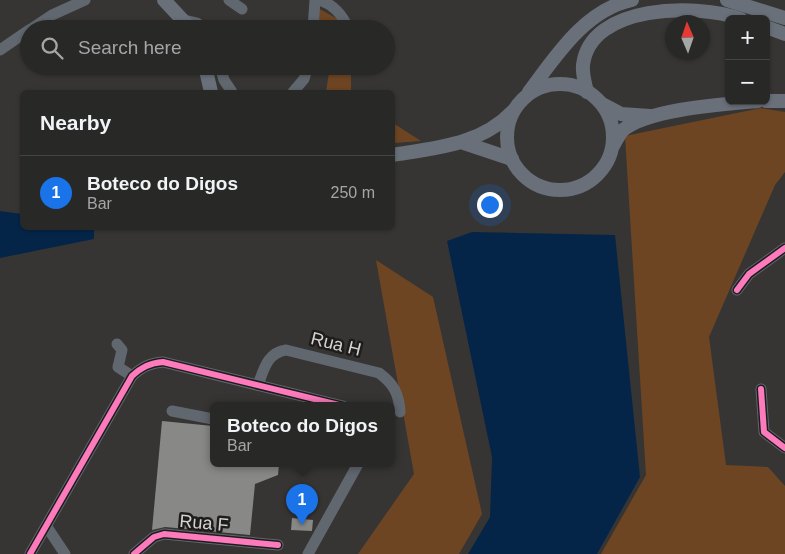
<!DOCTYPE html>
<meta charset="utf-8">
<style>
:root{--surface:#282827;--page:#343433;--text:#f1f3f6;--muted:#a5a6a7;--line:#444;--accent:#1a73e8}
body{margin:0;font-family:Arial,sans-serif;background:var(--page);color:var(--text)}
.controls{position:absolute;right:15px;top:15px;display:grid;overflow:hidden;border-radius:8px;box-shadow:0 1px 4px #0004}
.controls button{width:45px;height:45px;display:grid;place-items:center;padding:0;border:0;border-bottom:1px solid var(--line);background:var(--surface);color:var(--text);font:25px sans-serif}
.compass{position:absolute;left:665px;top:15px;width:45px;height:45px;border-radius:50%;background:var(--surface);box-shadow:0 1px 4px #0004;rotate:358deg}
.you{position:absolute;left:489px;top:204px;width:18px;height:18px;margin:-12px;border:4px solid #fff;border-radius:50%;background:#1a73e8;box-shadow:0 0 0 8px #1a73e833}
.badge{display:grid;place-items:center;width:32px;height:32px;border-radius:50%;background:var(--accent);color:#fff;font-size:16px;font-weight:700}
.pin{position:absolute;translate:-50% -41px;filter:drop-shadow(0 1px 2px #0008)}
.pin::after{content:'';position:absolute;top:26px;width:18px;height:15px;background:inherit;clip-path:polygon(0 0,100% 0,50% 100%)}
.popup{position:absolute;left:210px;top:402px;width:185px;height:65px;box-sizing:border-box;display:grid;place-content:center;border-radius:8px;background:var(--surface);filter:drop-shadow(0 1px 4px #0005);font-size:16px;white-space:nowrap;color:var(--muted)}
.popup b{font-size:19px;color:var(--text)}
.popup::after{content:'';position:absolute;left:50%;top:100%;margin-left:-10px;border:10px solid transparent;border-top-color:var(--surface)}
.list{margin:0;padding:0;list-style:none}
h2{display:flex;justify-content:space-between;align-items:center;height:65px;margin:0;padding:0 20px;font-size:21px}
h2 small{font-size:16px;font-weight:400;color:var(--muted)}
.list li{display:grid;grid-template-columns:32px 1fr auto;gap:15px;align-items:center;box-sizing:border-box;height:75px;padding:0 20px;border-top:1px solid var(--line)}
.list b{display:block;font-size:19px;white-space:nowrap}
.list p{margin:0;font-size:16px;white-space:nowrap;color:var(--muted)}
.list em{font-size:16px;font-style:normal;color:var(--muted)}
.icon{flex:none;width:28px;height:28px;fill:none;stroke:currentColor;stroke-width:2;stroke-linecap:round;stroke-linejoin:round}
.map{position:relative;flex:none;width:785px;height:554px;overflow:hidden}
.search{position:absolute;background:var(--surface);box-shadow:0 1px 4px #0004;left:20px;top:20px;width:375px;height:55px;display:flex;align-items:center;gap:12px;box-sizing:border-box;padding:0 18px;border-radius:28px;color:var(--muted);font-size:19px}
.panel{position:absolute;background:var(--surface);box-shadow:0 1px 4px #0004;left:20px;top:90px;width:375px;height:140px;border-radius:8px}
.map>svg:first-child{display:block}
.green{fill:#6e4523}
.water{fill:#052548}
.building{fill:#888887}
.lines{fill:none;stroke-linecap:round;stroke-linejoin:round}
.minor{stroke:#61676f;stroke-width:11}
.major{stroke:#69707a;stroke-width:14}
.cycleway-casing{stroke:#1e1d1c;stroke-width:9}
.cycleway{stroke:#fd7abc;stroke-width:6}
.labels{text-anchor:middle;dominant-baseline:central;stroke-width:5;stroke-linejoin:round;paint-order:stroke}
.street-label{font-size:18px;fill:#d5d3d2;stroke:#1e1d1c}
</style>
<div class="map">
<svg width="785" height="554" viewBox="0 0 785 554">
<rect width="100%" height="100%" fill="#363534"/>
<!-- green -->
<g class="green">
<path d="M318,8L343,22L345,29H318Z"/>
<path d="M330,66H351V92H326Z"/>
<path d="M761,108L785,112V172L775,185L709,337L726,465L768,467L785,486V554H601L646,475L625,136Z"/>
<path d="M392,123H393L421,141L393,143Z"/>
<path d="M376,260L433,297L482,514L459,554H358L414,474Z"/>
</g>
<!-- water -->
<g class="water">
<path d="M0,211L22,214V228H94V239L0,258Z"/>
<path d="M472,232L615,235L640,477L597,554H468L490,517L492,457L447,241Z"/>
</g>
<!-- building -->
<g class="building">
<path d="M162,421L213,426V464H279L278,475L255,484L250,535L165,527L152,530Z"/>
<path d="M292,518L313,520L312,531L291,530Z"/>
</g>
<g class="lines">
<!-- minor -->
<g class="minor">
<path d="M229,0L242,9"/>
<path d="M318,0C334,4 342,15 349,29"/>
<path d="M184,20L197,23L206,29"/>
<path d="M31,29L52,15L85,0"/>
<path d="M313,29L315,0"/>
<path d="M0,50L29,30"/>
<path d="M220,66L224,80L232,92"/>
<path d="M293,92L304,79L308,66"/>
<path d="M737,290L749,274L785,248"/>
<path d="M117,344L122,350L118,367L132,376"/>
<path d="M258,385C264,369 267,353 286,350L379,373C394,384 399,394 400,412"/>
<path d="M761,389L764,432L785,448"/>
<path d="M172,411L213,419"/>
<path d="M47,527L65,554"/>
<path d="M30,554L132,376C142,367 150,363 163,362L343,406"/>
<path d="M134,554L154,537L164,534L278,545"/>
<path d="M308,554L358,464"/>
</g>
<!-- major -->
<g class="major">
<path d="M164,0L191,29"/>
<path d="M727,0L785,18"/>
<path d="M766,27L785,34"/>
<path d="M205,66L211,92"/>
<circle cx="560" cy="137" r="53"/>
<path d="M529,92C556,56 585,10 632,0"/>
<path d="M587,92C585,83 582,74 583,65C590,4 697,3 741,19"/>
<path d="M766,101H785"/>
<path d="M602,104L621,114L650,116"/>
<path d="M464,143L512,159"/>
<path d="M613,146C616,141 619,134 623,130C647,109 726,104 758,101"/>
<path d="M392,155C436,148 481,145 513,111"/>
</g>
<defs>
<g id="cycleway">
<path d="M737,290L749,274L785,248"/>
<path d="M761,389L764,432L785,448"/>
<path d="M30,554L132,376C142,367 150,363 163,362L343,406"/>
<path d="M134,554L154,537L164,534L278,545"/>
</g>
</defs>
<!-- cycleway casing -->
<use href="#cycleway" class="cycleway-casing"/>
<!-- cycleway -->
<use href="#cycleway" class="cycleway"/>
</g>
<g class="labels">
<!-- street labels -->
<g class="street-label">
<text transform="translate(336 344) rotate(14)">Rua H</text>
<text transform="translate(204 523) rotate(5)">Rua F</text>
</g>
</g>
</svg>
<div class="controls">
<button>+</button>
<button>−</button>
</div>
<svg class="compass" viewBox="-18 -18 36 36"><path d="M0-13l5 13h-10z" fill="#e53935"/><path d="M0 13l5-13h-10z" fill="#a5a6a7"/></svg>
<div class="you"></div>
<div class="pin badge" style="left:302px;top:525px">1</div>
<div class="popup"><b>Boteco do Digos</b>Bar</div>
<div class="search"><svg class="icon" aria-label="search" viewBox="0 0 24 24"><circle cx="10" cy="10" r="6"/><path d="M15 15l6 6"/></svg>Search here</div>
<section class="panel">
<h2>Nearby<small></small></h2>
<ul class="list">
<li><span class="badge">1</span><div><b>Boteco do Digos</b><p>Bar</p></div><em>250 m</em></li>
</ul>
</section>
</div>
